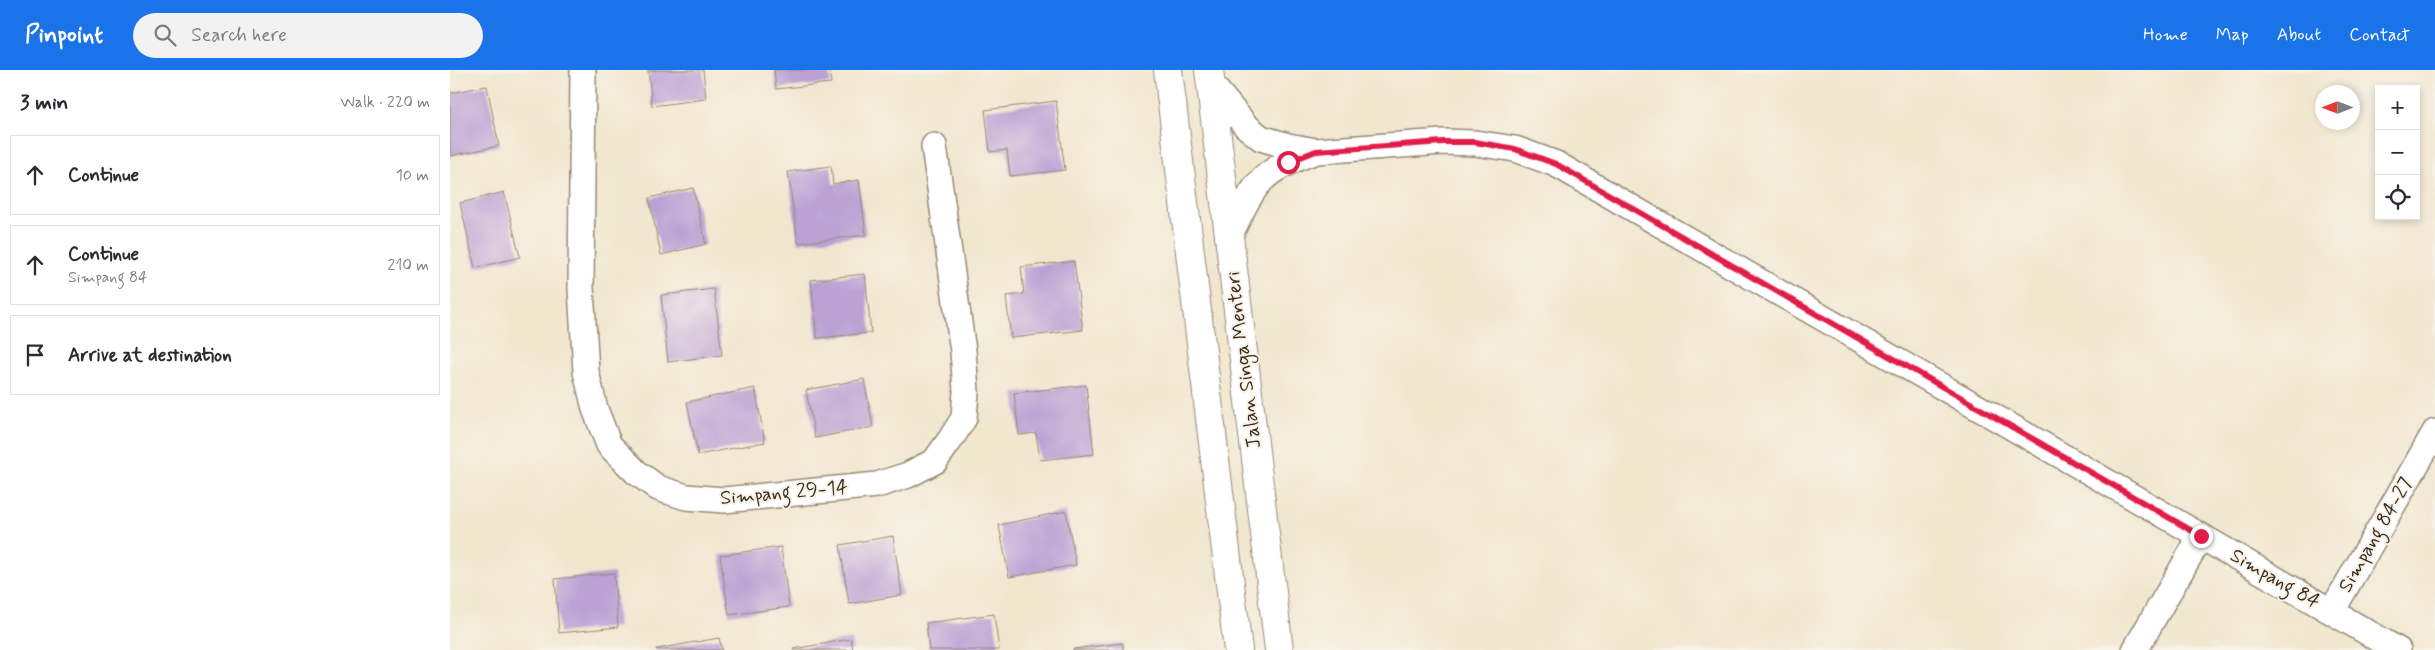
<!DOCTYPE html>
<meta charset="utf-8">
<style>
:root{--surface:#fff;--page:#f2f2f3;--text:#2b2b33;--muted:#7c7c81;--line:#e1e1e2;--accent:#1a73e8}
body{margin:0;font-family:Mynerve,sans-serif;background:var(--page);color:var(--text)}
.controls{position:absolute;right:15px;top:15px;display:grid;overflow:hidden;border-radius:0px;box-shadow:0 2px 8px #0003}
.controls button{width:45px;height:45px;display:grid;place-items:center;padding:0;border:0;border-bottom:1px solid var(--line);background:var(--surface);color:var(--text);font:25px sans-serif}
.compass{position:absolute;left:1865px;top:15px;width:45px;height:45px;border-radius:50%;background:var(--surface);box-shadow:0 2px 8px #0003;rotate:270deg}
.stop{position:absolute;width:15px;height:15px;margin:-11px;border:4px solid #e11d48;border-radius:50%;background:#fff}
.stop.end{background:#e11d48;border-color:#fff;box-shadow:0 1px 5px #0008}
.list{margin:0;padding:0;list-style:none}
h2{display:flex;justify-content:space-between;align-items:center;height:65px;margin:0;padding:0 20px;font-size:21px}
h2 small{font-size:16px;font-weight:400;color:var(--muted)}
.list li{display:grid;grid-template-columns:32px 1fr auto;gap:15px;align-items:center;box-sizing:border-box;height:80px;margin:0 10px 10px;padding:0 10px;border:1px solid var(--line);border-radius:0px}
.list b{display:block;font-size:19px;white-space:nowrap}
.list p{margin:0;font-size:16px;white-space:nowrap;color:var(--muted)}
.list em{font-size:16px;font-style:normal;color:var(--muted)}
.icon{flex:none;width:28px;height:28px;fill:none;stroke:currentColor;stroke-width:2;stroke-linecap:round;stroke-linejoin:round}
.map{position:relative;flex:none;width:1985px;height:580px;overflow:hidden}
header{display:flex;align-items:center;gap:30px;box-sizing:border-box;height:70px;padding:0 25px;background:var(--accent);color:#fff}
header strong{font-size:24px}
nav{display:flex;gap:28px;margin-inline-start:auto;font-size:18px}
.search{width:350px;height:45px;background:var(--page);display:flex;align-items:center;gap:12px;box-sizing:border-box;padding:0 18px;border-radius:28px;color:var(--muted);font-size:19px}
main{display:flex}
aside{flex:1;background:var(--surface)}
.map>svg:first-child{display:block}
.building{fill:#bba1d4}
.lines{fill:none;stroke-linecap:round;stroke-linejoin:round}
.street-casing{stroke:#968876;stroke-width:28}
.secondary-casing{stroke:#968876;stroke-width:30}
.street{stroke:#fff;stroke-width:25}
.secondary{stroke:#fff;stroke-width:28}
.route{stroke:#e11d48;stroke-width:6}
.labels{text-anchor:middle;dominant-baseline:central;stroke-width:4;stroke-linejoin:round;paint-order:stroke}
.street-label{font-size:20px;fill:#3b2a1e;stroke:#f7f3e8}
</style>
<header>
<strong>Pinpoint</strong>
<div class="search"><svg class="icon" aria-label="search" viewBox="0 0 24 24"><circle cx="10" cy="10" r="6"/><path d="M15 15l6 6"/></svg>Search here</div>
<nav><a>Home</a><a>Map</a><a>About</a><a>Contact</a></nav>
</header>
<main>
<aside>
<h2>3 min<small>Walk · 220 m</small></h2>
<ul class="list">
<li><svg class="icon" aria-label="ahead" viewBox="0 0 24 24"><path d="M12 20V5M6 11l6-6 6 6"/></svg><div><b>Continue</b></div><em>10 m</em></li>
<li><svg class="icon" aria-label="ahead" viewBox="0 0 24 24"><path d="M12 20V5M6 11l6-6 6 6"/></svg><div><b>Continue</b><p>Simpang 84</p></div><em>210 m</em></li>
<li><svg class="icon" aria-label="arrive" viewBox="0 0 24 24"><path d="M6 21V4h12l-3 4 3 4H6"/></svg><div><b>Arrive at destination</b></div></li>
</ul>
</aside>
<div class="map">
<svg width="1985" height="580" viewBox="0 0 1985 580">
<rect width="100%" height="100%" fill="#f7f3e8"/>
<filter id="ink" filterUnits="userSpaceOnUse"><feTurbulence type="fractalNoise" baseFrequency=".02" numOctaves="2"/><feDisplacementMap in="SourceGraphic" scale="10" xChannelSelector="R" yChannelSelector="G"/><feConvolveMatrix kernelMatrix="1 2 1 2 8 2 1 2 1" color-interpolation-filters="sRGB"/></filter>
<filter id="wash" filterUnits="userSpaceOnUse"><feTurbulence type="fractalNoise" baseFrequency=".0096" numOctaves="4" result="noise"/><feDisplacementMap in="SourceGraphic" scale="20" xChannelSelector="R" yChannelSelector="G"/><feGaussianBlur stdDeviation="1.12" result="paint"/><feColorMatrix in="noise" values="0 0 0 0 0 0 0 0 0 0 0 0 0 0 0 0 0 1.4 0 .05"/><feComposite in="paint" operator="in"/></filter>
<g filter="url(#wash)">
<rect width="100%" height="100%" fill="#f1e7cf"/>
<g id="blocks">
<!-- building -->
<g class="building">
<path d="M198,0H253L256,29L202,36Z"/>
<path d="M324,0H379L381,13L326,19Z"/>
<path d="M37,16L49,76L0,86V23Z"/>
<path d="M606,31L615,100L560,106L557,80L540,82L535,40Z"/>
<path d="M381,96L383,114L409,110L416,165L348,173L338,102Z"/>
<path d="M243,118L256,174L211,185L199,128Z"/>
<path d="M54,122L70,187L25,198L10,133Z"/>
<path d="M624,191L633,260L561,268L556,226L574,224L571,197Z"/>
<path d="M415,204L421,263L367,268L361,210Z"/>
<path d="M264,219L272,285L218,292L211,225Z"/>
<path d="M414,309L423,357L365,368L356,320Z"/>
<path d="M636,315L644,384L590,390L586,363L569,365L564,323Z"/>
<path d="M305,318L315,372L248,385L237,332Z"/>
<path d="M616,441L626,495L559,507L549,455Z"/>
<path d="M443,466L452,525L399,534L390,475Z"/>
<path d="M331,477L339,537L279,545L270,485Z"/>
<path d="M164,503L168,557L109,563L105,509Z"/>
<path d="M544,544L549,580H479L476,553Z"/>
<path d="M269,568L272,580H206V579Z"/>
<path d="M401,569L403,580H343V579Z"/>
<path d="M673,573V580H623V579Z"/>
</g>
</g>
</g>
<g filter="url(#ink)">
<use href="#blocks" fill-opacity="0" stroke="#968876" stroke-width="1"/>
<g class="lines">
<defs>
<g id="street">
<path d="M133,0L131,218L136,302L145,339L159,375L186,402L208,418L236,427L274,430L427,415L458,405L485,391L500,370L514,348L516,321L513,281L484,76"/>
<path d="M761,14L796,56L811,68L838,76L866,81L993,72L1025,73L1065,79L1106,94L1948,580"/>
<path d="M779,167C805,113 808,102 866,81"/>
<path d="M1882,541L1985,362"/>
<path d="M1685,580L1751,466"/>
</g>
<g id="secondary">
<path d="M718,0L788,580"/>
<path d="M759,0L829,580"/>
</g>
</defs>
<!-- street casing -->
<use href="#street" class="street-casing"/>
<!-- secondary casing -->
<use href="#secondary" class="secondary-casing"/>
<!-- street -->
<use href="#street" class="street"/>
<!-- secondary -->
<use href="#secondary" class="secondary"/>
</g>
</g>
<g class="lines" filter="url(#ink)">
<!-- route -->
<path class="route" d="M838,92L866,81L993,72H1025L1065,79L1106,94L1751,466"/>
</g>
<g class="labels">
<!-- street labels -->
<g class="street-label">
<text transform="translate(794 290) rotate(-97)">Jalan Singa Menteri</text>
<text transform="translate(334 423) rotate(-5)">Simpang 29-14</text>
<text transform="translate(1926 465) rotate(-60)">Simpang 84-27</text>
<text transform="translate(1825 509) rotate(30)">Simpang 84</text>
</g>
</g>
</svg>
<div class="controls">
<button>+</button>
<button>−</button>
<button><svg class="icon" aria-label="locate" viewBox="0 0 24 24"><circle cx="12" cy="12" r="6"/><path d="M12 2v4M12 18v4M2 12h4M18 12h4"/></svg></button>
</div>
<svg class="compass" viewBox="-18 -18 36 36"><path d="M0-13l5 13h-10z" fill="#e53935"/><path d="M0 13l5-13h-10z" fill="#7c7c81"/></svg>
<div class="stop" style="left:838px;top:92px"></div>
<div class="stop end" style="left:1751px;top:466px"></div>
</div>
</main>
